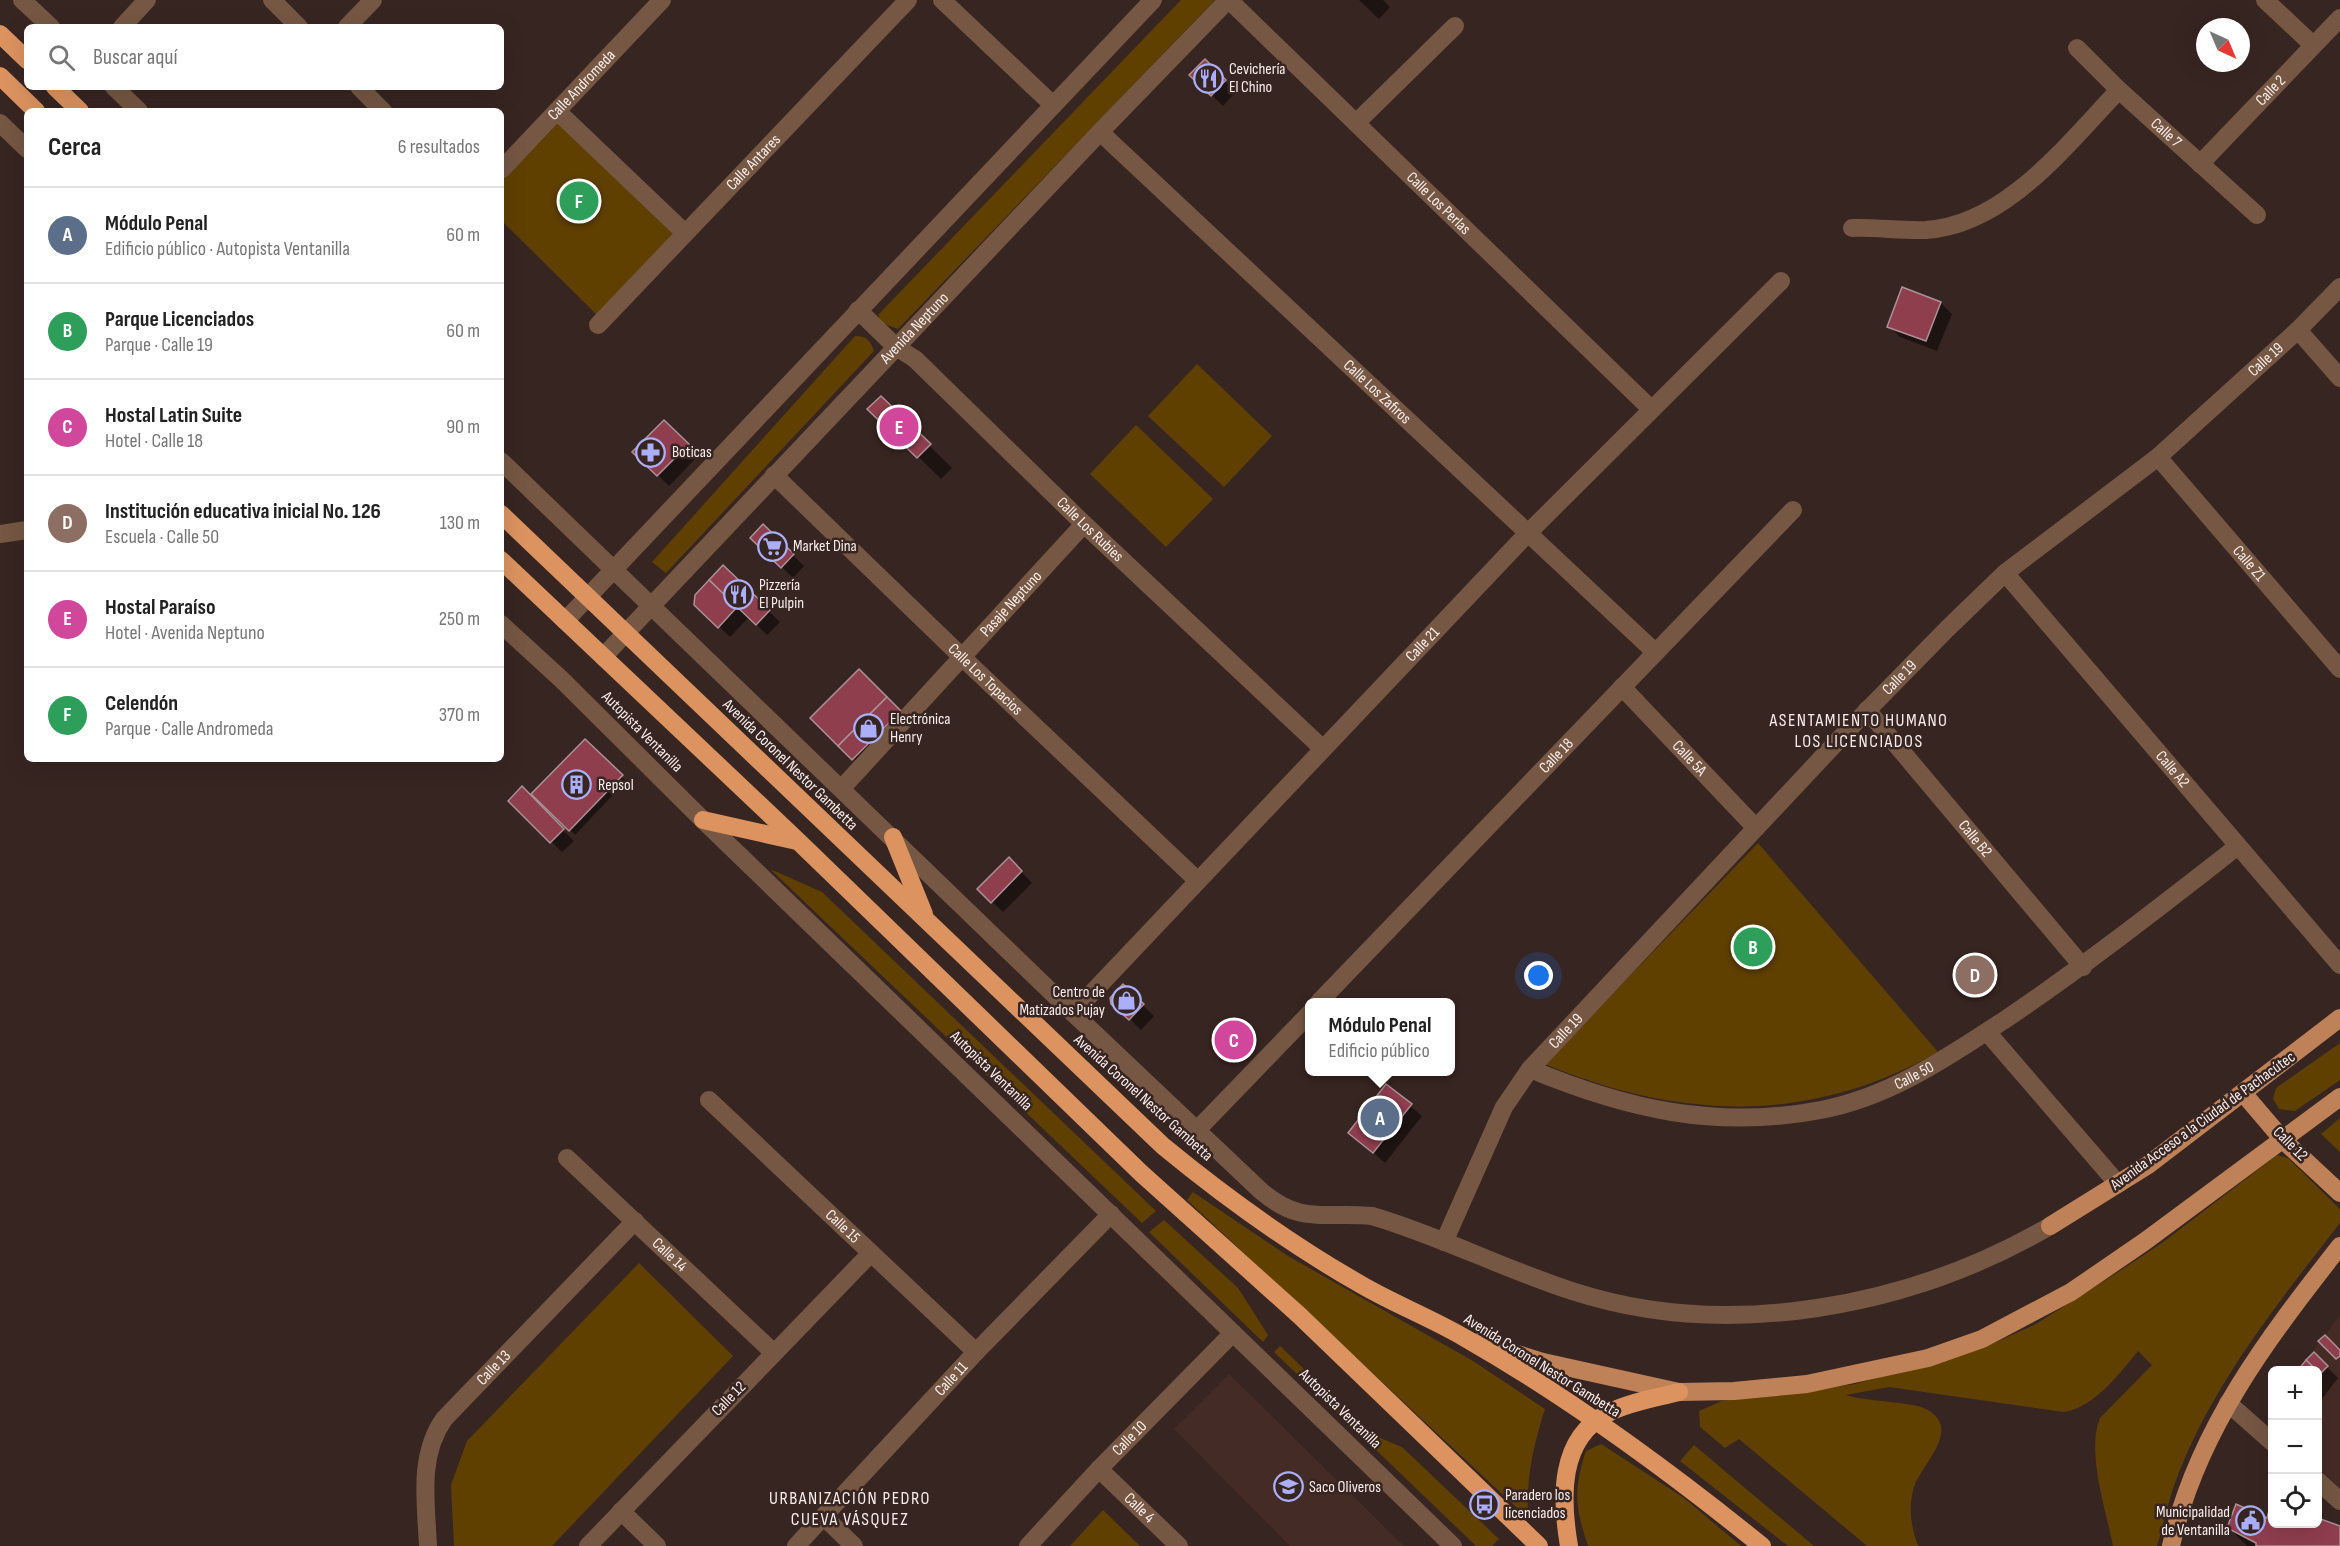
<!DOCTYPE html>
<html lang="es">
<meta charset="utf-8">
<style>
:root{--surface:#fff;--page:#f6f6f6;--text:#222;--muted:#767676;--line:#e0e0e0;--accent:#606184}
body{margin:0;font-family:"Sofia Sans Condensed",sans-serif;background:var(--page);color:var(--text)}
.controls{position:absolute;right:18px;bottom:18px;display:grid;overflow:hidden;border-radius:9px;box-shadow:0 6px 24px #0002}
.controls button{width:54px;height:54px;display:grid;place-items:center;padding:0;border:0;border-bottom:2px solid var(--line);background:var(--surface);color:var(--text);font:30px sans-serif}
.compass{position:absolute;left:2196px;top:18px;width:54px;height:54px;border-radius:50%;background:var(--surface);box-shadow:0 6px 24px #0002;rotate:136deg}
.you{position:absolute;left:1539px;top:976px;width:21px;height:21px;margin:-15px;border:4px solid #fff;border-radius:50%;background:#1a73e8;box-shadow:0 0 0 9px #1a73e833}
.badge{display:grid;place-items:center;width:39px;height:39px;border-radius:50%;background:var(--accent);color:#fff;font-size:20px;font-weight:700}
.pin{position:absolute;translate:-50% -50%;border:3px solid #fff;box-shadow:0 2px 6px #0006}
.popup{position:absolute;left:1305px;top:998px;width:150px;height:78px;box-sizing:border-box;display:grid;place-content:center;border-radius:9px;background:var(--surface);filter:drop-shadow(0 2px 4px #0005);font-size:20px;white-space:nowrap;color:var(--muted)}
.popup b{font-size:22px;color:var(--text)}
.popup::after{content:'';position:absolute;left:50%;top:100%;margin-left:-12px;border:12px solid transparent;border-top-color:var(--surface)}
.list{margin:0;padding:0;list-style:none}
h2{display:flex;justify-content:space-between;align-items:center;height:78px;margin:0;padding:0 24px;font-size:26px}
h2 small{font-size:20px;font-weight:400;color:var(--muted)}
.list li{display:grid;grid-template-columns:39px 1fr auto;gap:18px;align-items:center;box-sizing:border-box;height:96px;padding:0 24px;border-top:2px solid var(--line)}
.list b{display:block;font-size:22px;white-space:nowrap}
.list p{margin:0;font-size:20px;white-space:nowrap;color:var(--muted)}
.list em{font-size:20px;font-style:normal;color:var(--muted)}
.icon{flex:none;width:33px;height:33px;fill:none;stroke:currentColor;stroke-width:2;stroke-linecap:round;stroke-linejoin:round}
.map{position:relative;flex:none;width:2340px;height:1546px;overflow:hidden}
.search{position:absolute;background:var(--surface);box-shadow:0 6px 24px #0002;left:24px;top:24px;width:480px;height:66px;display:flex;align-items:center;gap:15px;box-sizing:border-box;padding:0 21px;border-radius:9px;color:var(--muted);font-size:22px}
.panel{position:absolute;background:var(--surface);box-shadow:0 6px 24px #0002;left:24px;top:108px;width:480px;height:654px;border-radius:9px}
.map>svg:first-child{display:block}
.built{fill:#452b26}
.green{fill:#604000}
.shadow{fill:#0007}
.building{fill:#8f3e4e;stroke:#aa9295;stroke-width:1.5}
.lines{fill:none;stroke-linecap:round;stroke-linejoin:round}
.minor{stroke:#755743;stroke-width:18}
.major{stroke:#bf8258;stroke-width:18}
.highway{stroke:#dc9360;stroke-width:18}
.labels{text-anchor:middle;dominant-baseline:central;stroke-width:5;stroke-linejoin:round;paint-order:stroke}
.poi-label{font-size:16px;fill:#faedeb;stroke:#372521;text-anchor:start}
.street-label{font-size:16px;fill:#faedeb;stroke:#372521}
.neighbourhood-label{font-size:18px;letter-spacing:1.5px;fill:#faedeb;stroke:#372521}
</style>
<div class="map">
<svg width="2340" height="1546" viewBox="0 0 2340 1546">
<rect width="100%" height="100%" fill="#372521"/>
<!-- built -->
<g class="built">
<path d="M2340,1315V1488L2318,1468V1370H2299Z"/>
<path d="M1229,1374L1404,1546H1290L1174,1429Z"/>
</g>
<!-- green -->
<g class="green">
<path d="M1181,0H1215L898,329L882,323L878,315Z"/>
<path d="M566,115L683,226L597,315L501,220V182Z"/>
<path d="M855,336C867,336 870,340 874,351L666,573L652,562Z"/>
<path d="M1197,364L1272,436L1224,487L1148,416Z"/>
<path d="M1136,425L1213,499L1166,547L1090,474Z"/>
<path d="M1758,843L1938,1052C1809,1125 1679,1120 1545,1064Z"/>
<path d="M770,869L822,892L1156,1211L1142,1223Z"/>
<path d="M2340,1043V1080L2295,1111L2279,1109L2273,1099L2276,1088Z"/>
<path d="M2340,1118V1152L2321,1134Z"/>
<path d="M2277,1155L2288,1158L2340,1209V1223C2278,1303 2212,1384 2176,1480C2168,1501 2164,1524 2157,1546H2113C2106,1510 2086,1452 2100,1418L2152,1365L2138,1351C2119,1374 2095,1407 2064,1412L1889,1387L1846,1395C1866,1402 1913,1401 1928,1410C1962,1430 1921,1465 1914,1487C1908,1507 1911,1527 1918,1546H1867L1739,1439L1725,1448L1700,1427L1699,1411L1722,1401L1855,1384L1985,1347L2036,1324L2115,1274L2162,1243Z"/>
<path d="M1193,1192L1288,1256L1473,1361L1545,1409C1533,1447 1526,1478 1528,1518L1187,1200Z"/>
<path d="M1164,1220L1238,1288L1268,1335L1263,1342L1149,1232Z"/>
<path d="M639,1263L733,1356L552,1546H454L451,1485L467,1441Z"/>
<path d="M1280,1346L1373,1435L1402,1447L1499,1539L1492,1546H1476L1274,1352Z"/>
<path d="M1601,1444L1684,1498L1741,1546H1588C1575,1507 1573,1490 1586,1451Z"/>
<path d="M1694,1445L1814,1546H1788L1680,1461Z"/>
<path d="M1103,1510L1140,1546H1070Z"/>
</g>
<!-- shadow -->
<g class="shadow">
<path d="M1359,0H1383L1390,7L1379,19Z"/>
<path d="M1205,61L1236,92L1223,106L1191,75Z"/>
<path d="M1903,289L1941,303L1952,314L1937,351L1900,337L1889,326Z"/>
<path d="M881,398L952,468L941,479L870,409Z"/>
<path d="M664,422L698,456L669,486L634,452Z"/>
<path d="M763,526L804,566L793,578L752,538Z"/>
<path d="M723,567L780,622L767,635L749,617L730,637L696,604L697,596Z"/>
<path d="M905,717L858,763L812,718Z"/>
<path d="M585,741L626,781L575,835L533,794Z"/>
<path d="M522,789L574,841L562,852L510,801Z"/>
<path d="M1009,859L1032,883L1003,912L979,889Z"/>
<path d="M1123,986L1154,1016L1141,1030L1113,1003Z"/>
<path d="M1387,1086L1422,1116L1385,1163L1350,1132Z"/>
<path d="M2314,1354L2338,1378L2318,1404V1370H2301Z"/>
<path d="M2272,1505V1524H2318V1519L2340,1528V1546H2247L2229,1528L2268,1521Z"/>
</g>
<!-- building -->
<g class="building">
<path d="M1205,59L1226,80L1211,96L1189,75Z"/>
<path d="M1902,287L1941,302L1926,341L1887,327Z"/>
<path d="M881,396L931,444L917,458L867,409Z"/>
<path d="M664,420L689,444L657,476L632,452Z"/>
<path d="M763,524L794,554L781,568L750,538Z"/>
<path d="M723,565L770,610L756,625L709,580Z"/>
<path d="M709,580L737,607L718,628L694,605L695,595Z"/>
<path d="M859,669L887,697L838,746L810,718Z"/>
<path d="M887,697L901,711L852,760L838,746Z"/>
<path d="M585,739L623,775L569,831L531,794Z"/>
<path d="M522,786L564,829L550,843L508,801Z"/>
<path d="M1009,857L1022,871L991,903L977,889Z"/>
<path d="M1123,984L1144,1004L1129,1020L1111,1004L1110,998Z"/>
<path d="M1386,1084L1412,1104L1373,1153L1348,1133Z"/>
<path d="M2325,1335L2340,1350V1356L2336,1359L2318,1341Z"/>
<path d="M2314,1352L2328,1366L2320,1374L2306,1360Z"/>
<path d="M2306,1360L2316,1370H2298Z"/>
<path d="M2272,1500V1524H2318V1518L2340,1526V1546H2256V1543L2227,1528L2236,1504L2267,1518Z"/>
</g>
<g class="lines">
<!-- minor -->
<g class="minor">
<path d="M22,0L51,27"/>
<path d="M272,0L299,27"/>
<path d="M942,0L1053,105"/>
<path id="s1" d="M1229,0L1650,408"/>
<path d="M2265,0L2313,45"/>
<path d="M122,27L147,0"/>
<path d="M347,27L373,0"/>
<path id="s2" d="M2077,48L2119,90L2257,215"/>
<path d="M114,87L139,111"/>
<path d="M359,87L383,111"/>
<path d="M557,111L685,233"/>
<path d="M0,123L27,149"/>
<path d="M1356,123L1455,26"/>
<path id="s3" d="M1100,132L1655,652"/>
<path id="s4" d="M2200,164L2340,18"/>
<path id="s5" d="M501,170L662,0"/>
<path d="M1852,228C1876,227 1901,231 1926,230C2006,225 2067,144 2119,90"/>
<path id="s6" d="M858,310L896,347L915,359L1084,524L1322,748"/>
<path id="s7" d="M598,325L908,0"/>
<path d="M2298,330L2340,378"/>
<path id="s8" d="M2158,457L2340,669"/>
<path d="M501,461L1073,1013L1261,1191C1302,1226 1325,1211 1372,1216C1440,1236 1504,1269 1572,1291C1728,1342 1911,1307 2050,1226"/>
<path id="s9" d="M774,475L963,658L1198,881"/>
<path d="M0,534L27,530"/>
<path id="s10" d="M2005,573L2340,965"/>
<path d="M565,621L1153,0"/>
<path d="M501,624L561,679L703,820L1453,1546"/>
<path id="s11" d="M603,657L1100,132L1228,0"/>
<path id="s12" d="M1622,687L1756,828"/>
<path id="s13" d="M1867,710L2083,967"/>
<path id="s14" d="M842,788L1084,524"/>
<path id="s15" d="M1319,1002L1793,510"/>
<path id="s16" d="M1073,1013L1527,534L1781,281"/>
<path d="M1987,1032L2118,1184"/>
<path id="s17" d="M1530,1069C1626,1109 1716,1130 1821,1110C1890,1097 1948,1057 2006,1019C2086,965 2162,905 2238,846"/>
<path id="s18" d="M709,1100L976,1352"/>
<path d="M1197,1130L1310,1013"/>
<path id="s19" d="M567,1158L773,1352"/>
<path id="s20" d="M1444,1242L1504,1107L1530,1069L1847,731L1947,629L2005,573L2158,457L2298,330L2340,287"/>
<path d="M2228,1403L2272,1442"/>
<path id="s21" d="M1099,1469L1179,1546"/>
<path d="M2318,1481L2340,1501"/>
<path d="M621,1511L657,1546"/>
<path d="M824,1517L854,1546"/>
<path id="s22" d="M428,1546C426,1502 418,1456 444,1419L635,1221"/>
<path d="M588,1546L871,1253"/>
<path id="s23" d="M796,1546L976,1352L1111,1214"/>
<path id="s24" d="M1028,1546L1099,1469L1233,1333"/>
</g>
<!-- major -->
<g class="major">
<path d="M2243,1093L2283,1140L2340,1193"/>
<path d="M2050,1226L2148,1165L2340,1018"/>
<path d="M1479,1342L1543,1362L1679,1392L1734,1391L1807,1384L1928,1358L1982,1339L2071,1292L2144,1242L2340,1097"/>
<path d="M2171,1546C2197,1430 2268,1338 2340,1246"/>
</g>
<!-- highway -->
<g class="highway">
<path d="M0,34L27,60"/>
<path d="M0,76L36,111"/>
<path d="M55,87L80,111"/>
<path d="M501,514L1163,1146C1225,1197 1290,1244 1360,1284C1394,1304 1431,1318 1465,1338C1570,1398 1668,1470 1762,1546"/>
<path d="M501,560L799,842L1141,1173L1300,1316L1539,1546"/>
<path d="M703,820L797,841"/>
<path d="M893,837L924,914"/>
<path d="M1569,1546C1561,1499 1558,1439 1608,1413C1630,1402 1656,1398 1679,1392"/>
</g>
</g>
<!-- icons -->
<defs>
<symbol id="restaurant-ring" viewBox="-11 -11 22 22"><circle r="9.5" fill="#372521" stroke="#abaffb" stroke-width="1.5"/><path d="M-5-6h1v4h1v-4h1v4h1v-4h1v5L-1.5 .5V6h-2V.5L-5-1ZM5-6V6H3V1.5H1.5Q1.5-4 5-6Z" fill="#abaffb"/></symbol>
<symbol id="pharmacy-ring" viewBox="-11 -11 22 22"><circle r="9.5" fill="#372521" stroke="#abaffb" stroke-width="1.5"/><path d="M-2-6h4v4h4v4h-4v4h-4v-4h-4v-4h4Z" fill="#abaffb"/></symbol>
<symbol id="supermarket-ring" viewBox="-11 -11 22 22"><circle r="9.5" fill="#372521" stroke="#abaffb" stroke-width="1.5"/><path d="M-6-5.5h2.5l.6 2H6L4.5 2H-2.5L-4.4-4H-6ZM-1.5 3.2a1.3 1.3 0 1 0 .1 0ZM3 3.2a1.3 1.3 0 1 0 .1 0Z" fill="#abaffb"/></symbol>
<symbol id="shop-ring" viewBox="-11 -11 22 22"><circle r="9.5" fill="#372521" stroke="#abaffb" stroke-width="1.5"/><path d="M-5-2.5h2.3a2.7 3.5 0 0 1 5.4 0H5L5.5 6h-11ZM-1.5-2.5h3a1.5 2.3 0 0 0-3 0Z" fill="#abaffb"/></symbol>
<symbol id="building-ring" viewBox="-11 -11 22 22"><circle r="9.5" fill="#372521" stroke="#abaffb" stroke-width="1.5"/><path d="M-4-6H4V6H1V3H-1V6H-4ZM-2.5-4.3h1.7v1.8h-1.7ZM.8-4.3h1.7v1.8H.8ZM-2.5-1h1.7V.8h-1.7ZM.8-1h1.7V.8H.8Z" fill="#abaffb"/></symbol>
<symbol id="school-ring" viewBox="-11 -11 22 22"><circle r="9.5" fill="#372521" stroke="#abaffb" stroke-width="1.5"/><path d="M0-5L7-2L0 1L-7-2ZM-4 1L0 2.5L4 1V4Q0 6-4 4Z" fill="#abaffb"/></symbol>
<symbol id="bus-ring" viewBox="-11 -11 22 22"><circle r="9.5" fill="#372521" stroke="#abaffb" stroke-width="1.5"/><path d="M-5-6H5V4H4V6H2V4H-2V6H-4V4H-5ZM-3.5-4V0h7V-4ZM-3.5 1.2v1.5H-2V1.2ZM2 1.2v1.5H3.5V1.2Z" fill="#abaffb"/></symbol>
<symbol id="civic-ring" viewBox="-11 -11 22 22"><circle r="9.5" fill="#372521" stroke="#abaffb" stroke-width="1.5"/><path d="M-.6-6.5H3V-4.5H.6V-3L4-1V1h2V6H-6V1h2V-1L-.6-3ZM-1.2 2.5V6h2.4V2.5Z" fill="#abaffb"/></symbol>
</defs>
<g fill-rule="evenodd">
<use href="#restaurant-ring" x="1192" y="62" width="33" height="33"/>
<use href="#pharmacy-ring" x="634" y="436" width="33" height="33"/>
<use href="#supermarket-ring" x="756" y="530" width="33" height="33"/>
<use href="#restaurant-ring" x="722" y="578" width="33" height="33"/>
<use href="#shop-ring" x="852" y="712" width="33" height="33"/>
<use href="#building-ring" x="560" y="768" width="33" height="33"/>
<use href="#shop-ring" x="1110" y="984" width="33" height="33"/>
<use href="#school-ring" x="1272" y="1470" width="33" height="33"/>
<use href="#bus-ring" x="1468" y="1488" width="33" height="33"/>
<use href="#civic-ring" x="2234" y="1504" width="33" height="33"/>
</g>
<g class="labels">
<!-- poi labels -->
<g class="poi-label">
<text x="1229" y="69">Cevichería<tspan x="1229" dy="18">El Chino</tspan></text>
<text x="672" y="452">Boticas</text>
<text x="793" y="546">Market Dina</text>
<text x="759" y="585">Pizzería<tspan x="759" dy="18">El Pulpin</tspan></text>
<text x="890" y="719">Electrónica<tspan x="890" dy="18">Henry</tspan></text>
<text x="598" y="785">Repsol</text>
<text x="1105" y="992" text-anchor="end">Centro de<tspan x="1105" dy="18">Matizados Pujay</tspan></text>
<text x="1309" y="1487">Saco Oliveros</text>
<text x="1505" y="1495">Paradero los<tspan x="1505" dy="18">licenciados</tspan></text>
<text x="2230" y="1512" text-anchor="end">Municipalidad<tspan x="2230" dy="18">de Ventanilla</tspan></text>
</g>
<!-- street labels -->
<g class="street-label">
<text stroke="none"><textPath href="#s5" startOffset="117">Calle Andromeda</textPath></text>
<text stroke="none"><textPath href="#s4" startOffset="102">Calle 2</textPath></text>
<text stroke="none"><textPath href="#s2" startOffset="123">Calle 7</textPath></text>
<text stroke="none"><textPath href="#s7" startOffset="225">Calle Antares</textPath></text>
<text stroke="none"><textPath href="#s1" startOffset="292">Calle Los Perlas</textPath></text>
<text stroke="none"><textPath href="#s11" startOffset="453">Avenida Neptuno</textPath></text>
<text stroke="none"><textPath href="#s20" startOffset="1218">Calle 19</textPath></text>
<text stroke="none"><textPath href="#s3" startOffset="380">Calle Los Zafiros</textPath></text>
<text stroke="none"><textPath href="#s6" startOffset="320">Calle Los Rubies</textPath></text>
<text stroke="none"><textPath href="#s8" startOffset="140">Calle Z1</textPath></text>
<text stroke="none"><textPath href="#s14" startOffset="250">Pasaje Neptuno</textPath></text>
<text stroke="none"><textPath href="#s16" startOffset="508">Calle 21</textPath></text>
<text stroke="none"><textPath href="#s20" startOffset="732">Calle 19</textPath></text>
<text stroke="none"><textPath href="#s9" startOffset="294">Calle Los Topacios</textPath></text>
<text transform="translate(642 732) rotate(45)">Autopista Ventanilla</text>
<text stroke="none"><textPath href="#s15" startOffset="342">Calle 18</textPath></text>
<text stroke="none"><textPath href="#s12" startOffset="98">Calle 5A</textPath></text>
<text transform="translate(790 765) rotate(44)">Avenida Coronel Nestor Gambetta</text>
<text stroke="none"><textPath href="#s10" startOffset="258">Calle A2</textPath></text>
<text stroke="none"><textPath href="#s13" startOffset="168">Calle B2</textPath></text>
<text stroke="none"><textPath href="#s20" startOffset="246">Calle 19</textPath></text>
<text transform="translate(991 1071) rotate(44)">Autopista Ventanilla</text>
<text stroke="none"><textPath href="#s17" startOffset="398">Calle 50</textPath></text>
<text transform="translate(1143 1098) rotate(42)">Avenida Coronel Nestor Gambetta</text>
<text transform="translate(2203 1121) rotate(-36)">Avenida Acceso a la Ciudad de Pachacútec</text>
<text transform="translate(2290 1144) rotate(45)">Calle 12</text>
<text stroke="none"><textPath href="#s18" startOffset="184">Calle 15</textPath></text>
<text stroke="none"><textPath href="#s19" startOffset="141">Calle 14</textPath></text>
<text transform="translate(1542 1366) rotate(32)">Avenida Coronel Nestor Gambetta</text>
<text stroke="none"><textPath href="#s22" startOffset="202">Calle 13</textPath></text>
<text stroke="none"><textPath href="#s23" startOffset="228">Calle 11</textPath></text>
<text transform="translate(729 1399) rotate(-46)">Calle 12</text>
<text transform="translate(1340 1409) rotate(44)">Autopista Ventanilla</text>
<text stroke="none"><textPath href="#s24" startOffset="148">Calle 10</textPath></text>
<text stroke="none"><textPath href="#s21" startOffset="56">Calle 4</textPath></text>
</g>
<!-- neighbourhood labels -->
<g class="neighbourhood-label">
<text x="1859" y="720">ASENTAMIENTO HUMANO<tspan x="1859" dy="21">LOS LICENCIADOS</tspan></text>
<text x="850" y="1498">URBANIZACIÓN PEDRO<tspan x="850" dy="21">CUEVA VÁSQUEZ</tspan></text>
</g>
</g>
</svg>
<div class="controls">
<button>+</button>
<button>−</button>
<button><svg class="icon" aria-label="locate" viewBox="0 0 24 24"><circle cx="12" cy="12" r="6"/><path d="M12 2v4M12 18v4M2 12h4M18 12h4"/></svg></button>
</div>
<svg class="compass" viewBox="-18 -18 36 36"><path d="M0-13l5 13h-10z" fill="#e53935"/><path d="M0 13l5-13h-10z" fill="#767676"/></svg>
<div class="you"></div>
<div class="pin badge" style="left:1380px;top:1118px;background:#5c6f8a">A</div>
<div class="popup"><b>Módulo Penal</b>Edificio público</div>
<div class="pin badge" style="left:1753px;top:947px;background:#2e9e5b">B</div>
<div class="pin badge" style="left:1234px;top:1040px;background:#d1479c">C</div>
<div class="pin badge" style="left:1975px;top:975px;background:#8d6e63">D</div>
<div class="pin badge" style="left:899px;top:427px;background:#d1479c">E</div>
<div class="pin badge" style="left:579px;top:201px;background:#2e9e5b">F</div>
<div class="search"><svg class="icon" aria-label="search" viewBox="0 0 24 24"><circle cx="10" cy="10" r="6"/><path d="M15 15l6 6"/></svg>Buscar aquí</div>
<section class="panel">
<h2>Cerca<small>6 resultados</small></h2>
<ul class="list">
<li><span class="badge" style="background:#5c6f8a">A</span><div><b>Módulo Penal</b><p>Edificio público · Autopista Ventanilla</p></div><em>60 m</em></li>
<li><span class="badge" style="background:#2e9e5b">B</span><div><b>Parque Licenciados</b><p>Parque · Calle 19</p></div><em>60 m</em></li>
<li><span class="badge" style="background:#d1479c">C</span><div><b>Hostal Latin Suite</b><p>Hotel · Calle 18</p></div><em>90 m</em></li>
<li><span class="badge" style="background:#8d6e63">D</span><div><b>Institución educativa inicial No. 126</b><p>Escuela · Calle 50</p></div><em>130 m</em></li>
<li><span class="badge" style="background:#d1479c">E</span><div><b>Hostal Paraíso</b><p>Hotel · Avenida Neptuno</p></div><em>250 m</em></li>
<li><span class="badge" style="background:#2e9e5b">F</span><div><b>Celendón</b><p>Parque · Calle Andromeda</p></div><em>370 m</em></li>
</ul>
</section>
</div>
